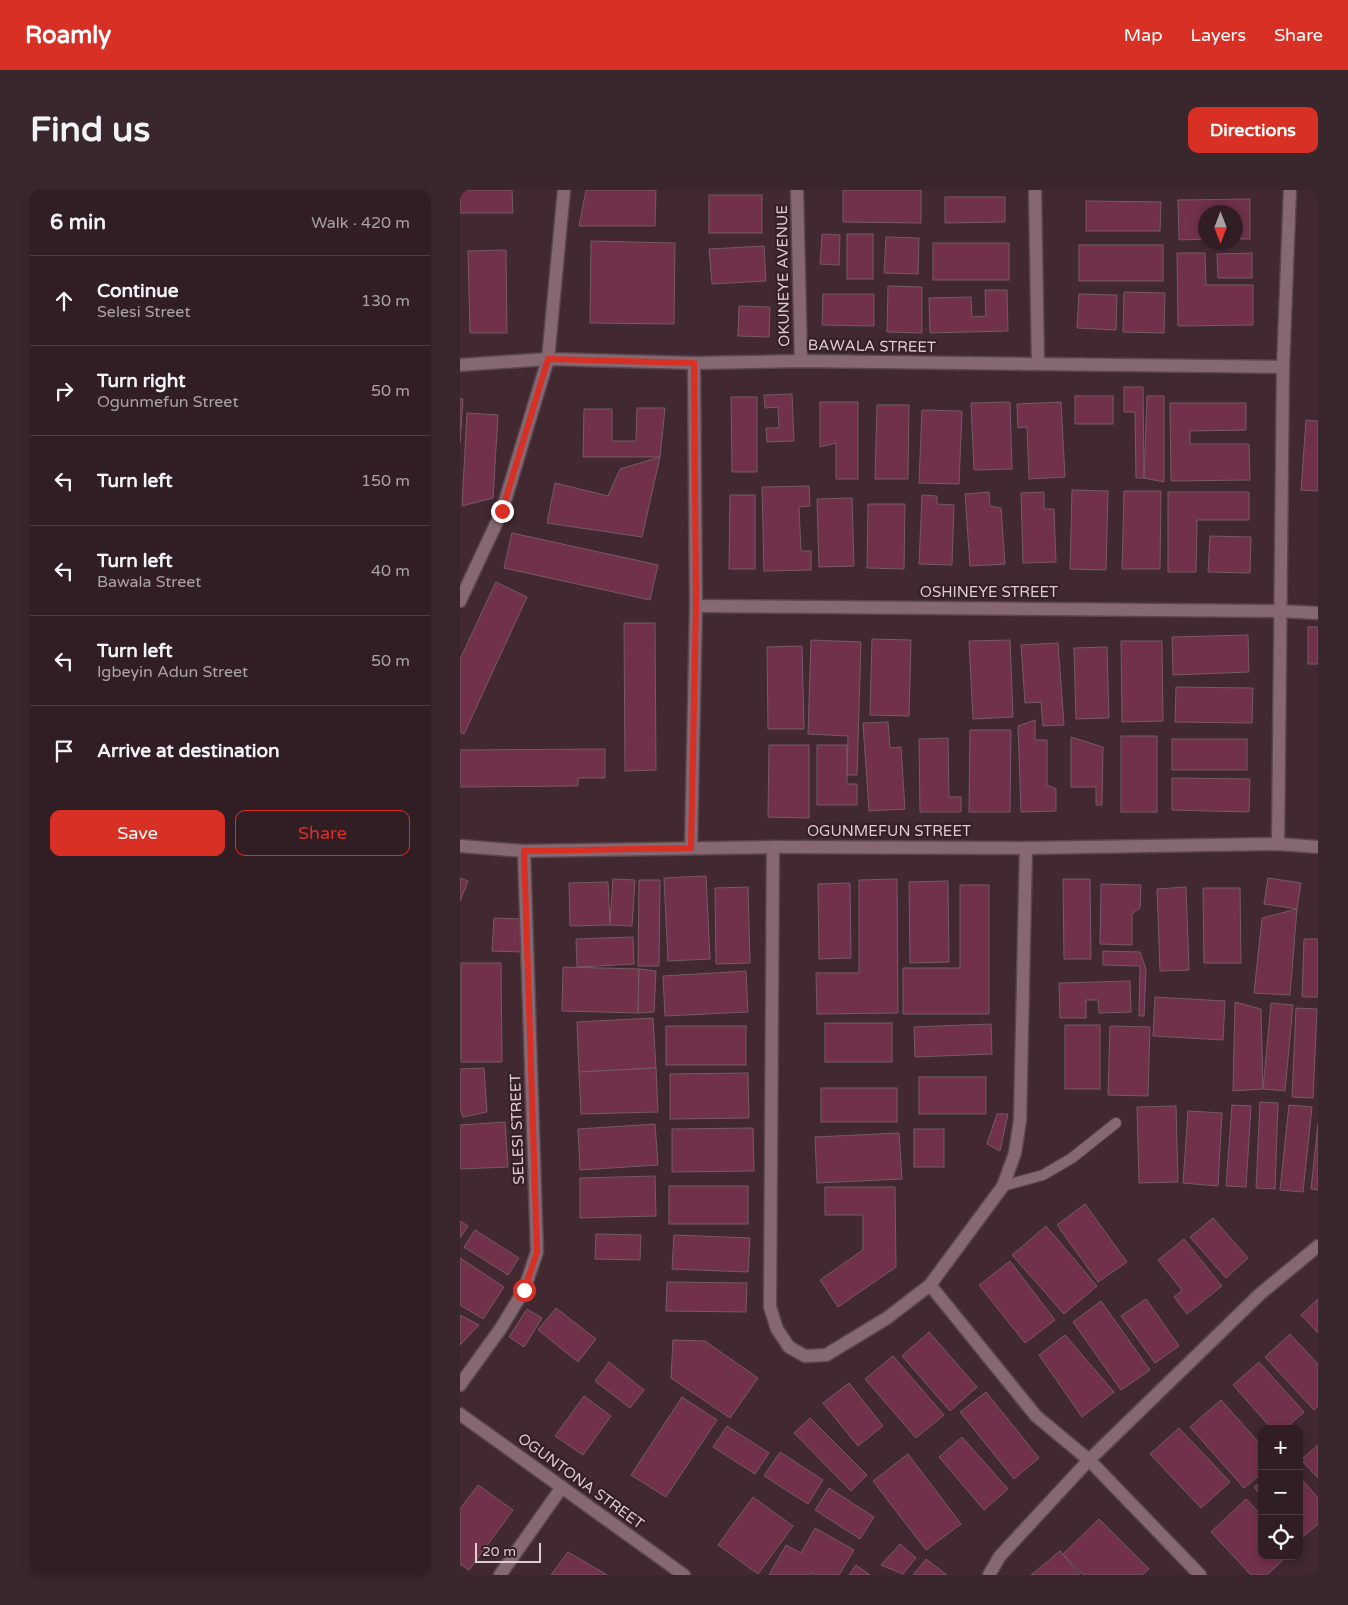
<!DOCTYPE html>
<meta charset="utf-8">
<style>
:root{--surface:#311e25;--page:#39272d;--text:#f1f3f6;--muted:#a8a2a7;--line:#4c3c42;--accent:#d93025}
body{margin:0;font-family:"Varela Round",sans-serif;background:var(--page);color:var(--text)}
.controls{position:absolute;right:15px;bottom:15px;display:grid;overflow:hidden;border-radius:10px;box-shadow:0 2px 8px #0003}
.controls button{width:45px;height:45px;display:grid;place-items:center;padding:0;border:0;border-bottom:1px solid var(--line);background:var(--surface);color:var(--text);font:25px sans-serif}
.compass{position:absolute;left:738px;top:15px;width:45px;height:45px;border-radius:50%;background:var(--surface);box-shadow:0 2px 8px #0003;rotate:180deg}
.scale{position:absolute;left:15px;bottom:12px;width:66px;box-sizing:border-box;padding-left:5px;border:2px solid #deced3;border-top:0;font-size:14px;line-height:18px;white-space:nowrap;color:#deced3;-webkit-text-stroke:4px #361f27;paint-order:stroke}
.stop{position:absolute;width:15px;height:15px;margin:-11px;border:4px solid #d93025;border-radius:50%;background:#fff}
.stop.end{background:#d93025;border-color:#fff;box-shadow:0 1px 5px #0008}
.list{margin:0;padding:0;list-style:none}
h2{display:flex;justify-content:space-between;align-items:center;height:65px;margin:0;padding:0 20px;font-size:21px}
h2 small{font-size:16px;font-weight:400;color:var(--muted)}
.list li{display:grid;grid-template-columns:32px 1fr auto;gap:15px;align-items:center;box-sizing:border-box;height:90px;padding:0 20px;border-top:1px solid var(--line)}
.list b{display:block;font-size:19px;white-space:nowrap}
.list p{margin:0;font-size:16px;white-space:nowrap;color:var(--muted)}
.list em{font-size:16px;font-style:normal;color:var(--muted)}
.actions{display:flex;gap:10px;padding:15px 20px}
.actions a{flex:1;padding:11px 0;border:1px solid var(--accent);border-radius:10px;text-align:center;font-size:18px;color:var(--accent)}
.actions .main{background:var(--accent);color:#fff}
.icon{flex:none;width:28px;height:28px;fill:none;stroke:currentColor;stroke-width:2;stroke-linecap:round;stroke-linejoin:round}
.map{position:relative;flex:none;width:858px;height:1385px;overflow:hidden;border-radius:10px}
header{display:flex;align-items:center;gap:30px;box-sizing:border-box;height:70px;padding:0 25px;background:var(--accent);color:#fff}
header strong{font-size:24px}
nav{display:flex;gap:28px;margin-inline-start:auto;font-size:18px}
.intro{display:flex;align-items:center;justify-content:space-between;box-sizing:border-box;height:120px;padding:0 30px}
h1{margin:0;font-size:35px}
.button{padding:12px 22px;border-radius:10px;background:var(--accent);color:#fff;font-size:18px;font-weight:700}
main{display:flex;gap:30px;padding:0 30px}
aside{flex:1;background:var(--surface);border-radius:10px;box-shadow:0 2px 8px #0003}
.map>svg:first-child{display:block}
.building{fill:#71314b;stroke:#765a64}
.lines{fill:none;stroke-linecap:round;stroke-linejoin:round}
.lane-casing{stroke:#5a464d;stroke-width:12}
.street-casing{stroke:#5a464d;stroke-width:15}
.lane{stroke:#856872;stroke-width:10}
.street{stroke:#856872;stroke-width:12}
.route{stroke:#d93025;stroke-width:6}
.labels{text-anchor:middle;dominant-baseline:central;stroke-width:4.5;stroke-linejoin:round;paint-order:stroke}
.street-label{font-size:15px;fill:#deced3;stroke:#361f27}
</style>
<header>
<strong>Roamly</strong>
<nav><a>Map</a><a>Layers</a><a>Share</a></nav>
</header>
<div class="intro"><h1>Find us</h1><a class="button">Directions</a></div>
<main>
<aside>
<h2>6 min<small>Walk · 420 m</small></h2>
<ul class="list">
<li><svg class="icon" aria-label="ahead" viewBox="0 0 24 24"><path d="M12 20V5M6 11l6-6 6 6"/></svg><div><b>Continue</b><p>Selesi Street</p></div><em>130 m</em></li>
<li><svg class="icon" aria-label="right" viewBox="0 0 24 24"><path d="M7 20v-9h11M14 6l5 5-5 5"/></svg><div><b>Turn right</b><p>Ogunmefun Street</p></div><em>50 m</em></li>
<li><svg class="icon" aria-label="left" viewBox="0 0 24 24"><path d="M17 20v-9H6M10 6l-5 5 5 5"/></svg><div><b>Turn left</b></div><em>150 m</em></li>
<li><svg class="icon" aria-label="left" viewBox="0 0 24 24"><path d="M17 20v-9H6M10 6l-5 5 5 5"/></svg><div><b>Turn left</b><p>Bawala Street</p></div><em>40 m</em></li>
<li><svg class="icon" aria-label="left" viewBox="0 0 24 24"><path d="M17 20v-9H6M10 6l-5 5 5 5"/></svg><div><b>Turn left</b><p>Igbeyin Adun Street</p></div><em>50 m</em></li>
<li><svg class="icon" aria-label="arrive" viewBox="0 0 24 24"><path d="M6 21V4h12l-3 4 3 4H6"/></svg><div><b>Arrive at destination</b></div></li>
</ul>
<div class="actions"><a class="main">Save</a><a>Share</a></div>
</aside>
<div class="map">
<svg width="858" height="1385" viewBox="0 0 858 1385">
<rect width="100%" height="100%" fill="#412831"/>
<!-- building -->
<g class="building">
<path d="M0,0H52L53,23H0Z"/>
<path d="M126,0H196L195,36H119Z"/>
<path d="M383,0H461V33L383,32Z"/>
<rect x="249" y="5" width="53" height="38"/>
<path d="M485,7H545V32L485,33Z"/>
<path d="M790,9V49H776V22H746V49L719,50L718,10Z"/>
<path d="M626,11L701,12L700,41H626Z"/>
<path d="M362,44L380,45L379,75L360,74Z"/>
<rect x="387" y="44" width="26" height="45"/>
<path d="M426,47L459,48L458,84L424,83Z"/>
<path d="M131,51L215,53L214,134L130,133Z"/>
<rect x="473" y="53" width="76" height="37"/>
<rect x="619" y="55" width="84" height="36"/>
<path d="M304,56L306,91L252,94L249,59Z"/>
<path d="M46,60L47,143H10L8,61Z"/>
<path d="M717,63H745L746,95H793V135L718,136Z"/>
<path d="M792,63V88H758L757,64Z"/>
<path d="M428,96L462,97V143L427,142Z"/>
<path d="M525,100H547L548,141L470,143L469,108L511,107L512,127L526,126Z"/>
<path d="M664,102L705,103L704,143L663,142Z"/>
<path d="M363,104H414V136L362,135Z"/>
<path d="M619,104L657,105L656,140L617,138Z"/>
<path d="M279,116L310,117L309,147L278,146Z"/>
<path d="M664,197H683L684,288H676L675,222H664Z"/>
<path d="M332,204L334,251L307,252L306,238H319L318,217L305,218L304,205Z"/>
<rect x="615" y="206" width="38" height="28"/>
<path d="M687,206H704V292L684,288Z"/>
<path d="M271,207H297V282H272Z"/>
<path d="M0,209H3L0,253Z"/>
<path d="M360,212H398V289H376V253L360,257Z"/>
<path d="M550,212L552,279L514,280L511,213Z"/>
<path d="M601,212L605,287L569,289L567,237L558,238L557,214Z"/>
<path d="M710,213H786V240L730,241V254H789L790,290L711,291Z"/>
<path d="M417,215H449L448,289H415Z"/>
<path d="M177,218H205L200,267H123L124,219H152V251H176Z"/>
<path d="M462,220L502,221L499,294L459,293Z"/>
<path d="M7,223L38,225L33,308L2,316Z"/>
<path d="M846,230L858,231V301L841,300Z"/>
<path d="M200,267L182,347L87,333L95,293L148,306L160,279Z"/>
<path d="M349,296L350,316L339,317L341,361H351V380L304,381L302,297Z"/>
<path d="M612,300L648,301L646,380L610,379Z"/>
<path d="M664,301H701L700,379H662Z"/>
<path d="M529,302L530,316L541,318L545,374L510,376L505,304Z"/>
<path d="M584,302V319H594L596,372L563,373L561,303Z"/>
<path d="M708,302H789V330H737L736,382H708Z"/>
<path d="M270,305H295V379H269Z"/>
<path d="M462,305L477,306V314L494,315L492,375L459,374Z"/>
<path d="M392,308L394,376L359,377L357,309Z"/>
<path d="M408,314H445L444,379L407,378Z"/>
<path d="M52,343L198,375L190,410L44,378Z"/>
<path d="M750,346L791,347L790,383L748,382Z"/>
<path d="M36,392L67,407L4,544L0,542V469Z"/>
<path d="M164,433H195L196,580L165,581Z"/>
<rect x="848" y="437" width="10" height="37"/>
<path d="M788,445L789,482L713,485L712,447Z"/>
<path d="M412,449L451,450L449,526L410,525Z"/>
<path d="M351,450L401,452L397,585H387L388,546L348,544Z"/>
<path d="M550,450L553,527L513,529L509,451Z"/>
<path d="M661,451H702L703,531L662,532Z"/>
<path d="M598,453L604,535L583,536L581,512L565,513L561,455Z"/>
<path d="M342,456L344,539H308L307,457Z"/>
<path d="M647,457L649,528L616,529L614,458Z"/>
<path d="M716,497L793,498L792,533L715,532Z"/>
<path d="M575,530V550H587V595L596,599V621L561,622L558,536Z"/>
<path d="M428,532L430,558L441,557L445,619L409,621L403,533Z"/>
<path d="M510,540H551L550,622H509Z"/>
<rect x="661" y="546" width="36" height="76"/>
<path d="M611,547L643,557L642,615H636V597H611Z"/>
<path d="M488,548L489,607H501V622H460L459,549Z"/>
<rect x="712" y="549" width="75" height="31"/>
<path d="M309,555H349V628L308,627Z"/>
<path d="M357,555H387V594H397V615H357Z"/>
<path d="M145,559V588H118V596L0,597V560Z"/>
<path d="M712,588L790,589L789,622L712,620Z"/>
<path d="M246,686L250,769L208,771L204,688Z"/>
<path d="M0,688L8,691L0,711Z"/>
<path d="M808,688L841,693L837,719L804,714Z"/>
<path d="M153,689L175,690L172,736L150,735Z"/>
<path d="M437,689L438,823L357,824L356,783H399V690Z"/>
<path d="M603,689H630L631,769H604Z"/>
<path d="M179,690H200L199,776H178Z"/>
<path d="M488,691L489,772L450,773L449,692Z"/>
<path d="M148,692L150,735L110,736L109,693Z"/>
<path d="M390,693L391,768L359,769L358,694Z"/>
<path d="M641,694L681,695L680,718L672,724V755L640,754Z"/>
<path d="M500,695H529V824H443V778H500Z"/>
<path d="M288,697L290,773L256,774L255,698Z"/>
<path d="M726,697L729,780L700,781L697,699Z"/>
<path d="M743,698H780L781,773H744Z"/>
<path d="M837,719L830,805L794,803L802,728Z"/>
<path d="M34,728L63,729L62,762L32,761Z"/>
<path d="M173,747L174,774L117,777L116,749Z"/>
<path d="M844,749H858V807H842Z"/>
<path d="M643,761L680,762L686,779L684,826H679L680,776L643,775Z"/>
<path d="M1,773H41L42,872H1Z"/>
<path d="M103,777L179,779L178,823L102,821Z"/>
<path d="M179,779L196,781L194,822L178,823Z"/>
<path d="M286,781L288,822L205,826L203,786Z"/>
<path d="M670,791L671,822L639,823L638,810H626V828H600L599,793Z"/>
<path d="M695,807L765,811L763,850L693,846Z"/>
<path d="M775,812L801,819L803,899L773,901Z"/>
<path d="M811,813L833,815L825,901L803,899Z"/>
<path d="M836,818L857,819L853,908L832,907Z"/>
<path d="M193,828L196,878L119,882L117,832Z"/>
<rect x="365" y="833" width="67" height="39"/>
<path d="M531,834L532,864L455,867L454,837Z"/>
<rect x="605" y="835" width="35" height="64"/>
<rect x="206" y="836" width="80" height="39"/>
<path d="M650,836L690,837L688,906L648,905Z"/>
<path d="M24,878L27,922L3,927L0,918V879Z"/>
<path d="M196,878L198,922L121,924L119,882Z"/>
<path d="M288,883L289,928L210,929V884Z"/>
<rect x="459" y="887" width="67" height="37"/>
<rect x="361" y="898" width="76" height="34"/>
<path d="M800,912L818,913L815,999L796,998Z"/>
<path d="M772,915L791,916L786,997L766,996Z"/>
<path d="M829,915L852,917L843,1002L820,1000Z"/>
<path d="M716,916L718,992L679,993L677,917Z"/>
<path d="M728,921L762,923L758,996L723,993Z"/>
<path d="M537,924H548L540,961L527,954Z"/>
<path d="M45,932L48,977L0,979V935Z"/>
<path d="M195,934L198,975L120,980L118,939Z"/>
<path d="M858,934V1000L851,999Z"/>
<path d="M293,938L294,981L212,982V939Z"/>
<rect x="454" y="939" width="30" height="38"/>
<path d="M439,943L442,989L357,993L355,947Z"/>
<path d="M195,986L196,1026L120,1028V988Z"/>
<rect x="209" y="996" width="79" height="38"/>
<path d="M365,997H435L436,1077L378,1117L360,1090L403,1060V1025H365Z"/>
<path d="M625,1014L667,1072L638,1092L597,1035Z"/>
<path d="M753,1028L788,1068L766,1088L730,1047Z"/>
<path d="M0,1031L8,1036L0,1048Z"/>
<path d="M586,1036L637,1096L604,1124L552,1065Z"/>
<path d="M15,1040L59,1068L48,1085L4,1057Z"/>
<path d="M136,1044L181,1045L180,1070L135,1069Z"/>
<path d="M214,1045L290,1048L288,1082L212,1079Z"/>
<path d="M724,1049L762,1096L727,1124L714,1107L722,1100L698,1070Z"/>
<path d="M0,1068L44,1097L23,1129L0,1115Z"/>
<path d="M550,1071L595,1130L565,1153L519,1095Z"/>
<path d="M207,1092L287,1093L286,1122L206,1121Z"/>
<path d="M686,1109L719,1156L695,1173L661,1126Z"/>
<path d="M858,1109V1143L841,1125Z"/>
<path d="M641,1111L690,1180L661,1200L613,1132Z"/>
<path d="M96,1118L136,1149L118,1172L78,1140Z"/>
<path d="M67,1119L82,1128L64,1157L49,1147Z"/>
<path d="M0,1125L19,1135L0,1155Z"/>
<path d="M469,1142L517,1197L490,1221L442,1166Z"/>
<path d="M830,1144L858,1174V1216L854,1220L805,1167Z"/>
<path d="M605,1145L654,1202L622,1227L579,1165Z"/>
<path d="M213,1150L245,1151L298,1188L270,1228L211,1188Z"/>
<path d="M433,1166L484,1225L456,1248L405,1189Z"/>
<path d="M149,1172L184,1200L170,1218L135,1191Z"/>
<path d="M799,1172L844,1222L825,1239H812L773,1195Z"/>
<path d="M389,1193L423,1236L398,1256L363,1213Z"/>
<path d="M526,1202L579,1268L554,1289L500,1222Z"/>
<path d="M124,1206L151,1226L123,1265L95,1246Z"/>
<path d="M222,1207L257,1230L206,1307L171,1285Z"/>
<path d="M761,1210L802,1256V1283L784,1298L730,1237Z"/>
<path d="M350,1228L407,1285L391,1301L334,1243Z"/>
<path d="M267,1236L309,1263L295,1284L253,1257Z"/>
<path d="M719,1238L770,1292L741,1318L690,1264Z"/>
<path d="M502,1247L548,1299L524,1320L479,1267Z"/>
<path d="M858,1255V1288L841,1270Z"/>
<path d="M320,1262L363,1290L348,1314L304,1286Z"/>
<path d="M448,1264L501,1334L466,1360L413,1291Z"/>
<path d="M839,1286L858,1308V1334L839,1350Z"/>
<path d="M802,1291V1307L794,1297Z"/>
<path d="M18,1295L53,1320L9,1380L0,1374V1319Z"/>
<path d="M369,1298L414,1327L400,1349L355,1320Z"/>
<path d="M293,1307L333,1336L298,1384L258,1355Z"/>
<path d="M786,1309L802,1326V1366H827L807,1385H791L751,1342Z"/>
<path d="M639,1329L689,1379L682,1385H623L603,1364Z"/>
<path d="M355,1338L394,1360L379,1385H355L351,1383L350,1385H309L326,1355L341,1363Z"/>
<path d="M440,1354L456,1368L443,1384L421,1375Z"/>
<path d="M600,1361L620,1385H571Z"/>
<path d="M108,1362L147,1385H91Z"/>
<path d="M466,1369L487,1385H453Z"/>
<path d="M396,1375L410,1385H389Z"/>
</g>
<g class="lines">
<defs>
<path id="lane" d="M543,996L583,985L612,968L656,933"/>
<g id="street">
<path d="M337,0L341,171"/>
<path d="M575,0L578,174"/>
<path d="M0,175L88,169L234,173L341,171L823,177"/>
<path d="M0,411L42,321L88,169L104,0"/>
<path d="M236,416L821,421L858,423"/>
<path d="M818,654L823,177L830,0"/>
<path d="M0,656L64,661L313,657L566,658L818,654L858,657"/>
<path d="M313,657L310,1117L317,1139L329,1157L345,1166L366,1165L427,1128L470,1095L543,996L555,963L560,930L566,658"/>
<path d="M231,658L236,416L234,173"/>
<path d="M470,1095L576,1226L629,1270L740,1385"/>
<path d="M0,1195L41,1138L64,1100L77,1062L64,661"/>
<path d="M0,1224L224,1385"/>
<path d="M40,1385L102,1297"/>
<path d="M529,1385L540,1366L629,1270L800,1104L858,1056"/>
</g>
</defs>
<!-- lane casing -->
<use href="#lane" class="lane-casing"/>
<!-- street casing -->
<use href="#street" class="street-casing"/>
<!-- lane -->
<use href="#lane" class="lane"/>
<!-- street -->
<use href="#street" class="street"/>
</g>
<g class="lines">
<!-- route -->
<path class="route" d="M42,321L88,169L234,173L236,416L231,658L64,661L77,1062L64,1100"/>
</g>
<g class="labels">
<!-- street labels -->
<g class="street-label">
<text transform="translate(323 86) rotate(-91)">OKUNEYE AVENUE</text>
<text transform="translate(412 156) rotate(1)">BAWALA STREET</text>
<text x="529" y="402">OSHINEYE STREET</text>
<text x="429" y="641">OGUNMEFUN STREET</text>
<text transform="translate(57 939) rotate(-92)">SELESI STREET</text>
<text transform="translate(121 1291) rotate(36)">OGUNTONA STREET</text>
</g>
</g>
</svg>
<div class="controls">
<button>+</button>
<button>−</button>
<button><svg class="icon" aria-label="locate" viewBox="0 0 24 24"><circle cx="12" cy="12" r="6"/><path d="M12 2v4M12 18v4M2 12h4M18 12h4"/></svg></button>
</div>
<svg class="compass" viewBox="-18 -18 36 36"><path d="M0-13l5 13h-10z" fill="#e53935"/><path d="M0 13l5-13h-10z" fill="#a8a2a7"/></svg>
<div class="scale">20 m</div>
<div class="stop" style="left:64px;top:1100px"></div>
<div class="stop end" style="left:42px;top:321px"></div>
</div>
</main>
